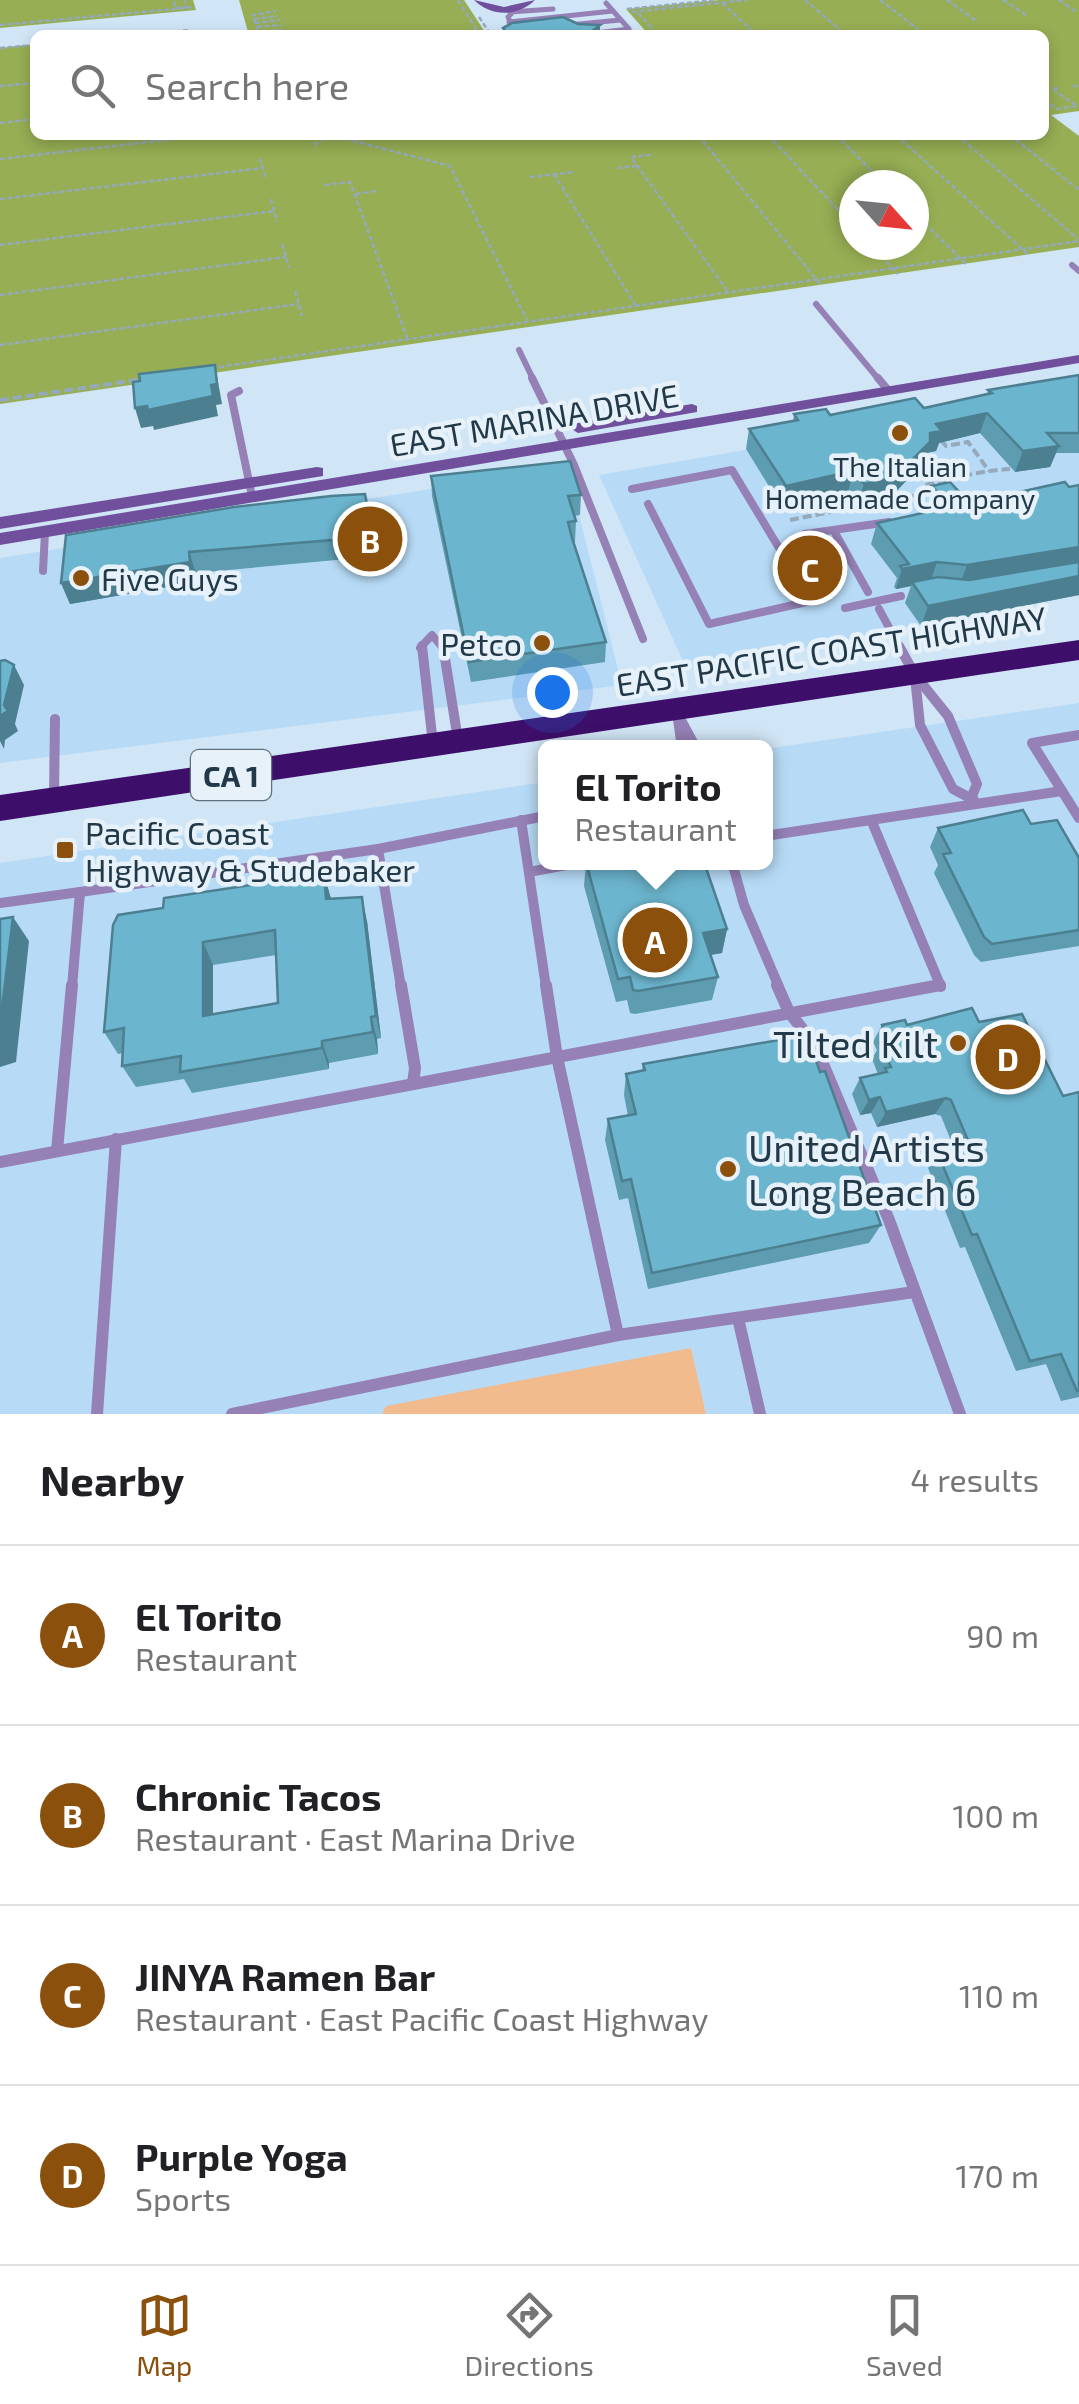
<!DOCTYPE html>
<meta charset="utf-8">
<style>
:root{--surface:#fff;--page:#f6f6f6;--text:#202124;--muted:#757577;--line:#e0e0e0;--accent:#8b500c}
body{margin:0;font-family:"Exo 2",sans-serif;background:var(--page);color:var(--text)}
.compass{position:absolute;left:839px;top:170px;width:90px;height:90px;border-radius:50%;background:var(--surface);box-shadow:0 5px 15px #0003;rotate:117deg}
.you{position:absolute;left:552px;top:692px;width:35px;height:35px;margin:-25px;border:8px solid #fff;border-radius:50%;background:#1a73e8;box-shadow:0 0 0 15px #1a73e833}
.badge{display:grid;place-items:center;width:65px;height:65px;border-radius:50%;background:var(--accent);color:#fff;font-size:32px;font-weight:700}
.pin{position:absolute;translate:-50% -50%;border:5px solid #fff;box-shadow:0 2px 10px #0006}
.popup{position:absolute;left:538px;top:740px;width:235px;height:130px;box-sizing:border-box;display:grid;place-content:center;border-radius:15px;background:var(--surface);filter:drop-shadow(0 2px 8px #0005);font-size:32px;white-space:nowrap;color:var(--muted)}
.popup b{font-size:38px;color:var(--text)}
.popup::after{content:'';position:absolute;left:50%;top:100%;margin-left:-20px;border:20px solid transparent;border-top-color:var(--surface)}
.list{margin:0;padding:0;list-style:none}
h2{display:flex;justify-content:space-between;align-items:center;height:130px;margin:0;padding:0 40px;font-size:42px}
h2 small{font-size:32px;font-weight:400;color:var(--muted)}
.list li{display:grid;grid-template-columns:65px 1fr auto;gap:30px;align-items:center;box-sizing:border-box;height:180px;padding:0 40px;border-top:2px solid var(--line)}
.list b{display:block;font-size:38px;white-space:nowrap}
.list p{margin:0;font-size:32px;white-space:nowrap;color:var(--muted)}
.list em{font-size:32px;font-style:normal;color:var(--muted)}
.icon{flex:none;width:55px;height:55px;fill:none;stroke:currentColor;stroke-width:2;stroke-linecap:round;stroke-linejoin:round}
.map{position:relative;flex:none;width:1079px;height:1414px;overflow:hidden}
.search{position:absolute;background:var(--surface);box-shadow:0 5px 15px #0003;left:30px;right:30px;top:30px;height:110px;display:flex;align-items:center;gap:25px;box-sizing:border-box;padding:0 35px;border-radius:15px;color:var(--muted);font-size:38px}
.sheet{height:850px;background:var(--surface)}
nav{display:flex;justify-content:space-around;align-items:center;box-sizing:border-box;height:140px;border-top:2px solid var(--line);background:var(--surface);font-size:28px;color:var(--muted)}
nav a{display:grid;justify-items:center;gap:5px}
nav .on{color:var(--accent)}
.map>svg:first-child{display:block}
.built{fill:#b7dbf7}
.green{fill:#f1bb8e}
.water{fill:#97ae54;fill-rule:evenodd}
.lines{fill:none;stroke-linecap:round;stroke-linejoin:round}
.path-far1{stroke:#94a9ba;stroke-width:2.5;stroke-dasharray:5 2.5;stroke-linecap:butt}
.path{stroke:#94a9ba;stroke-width:4;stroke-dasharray:9 4;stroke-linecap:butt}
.lane-far4{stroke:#9581b6;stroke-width:5}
.lane-far3{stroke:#9581b6;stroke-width:6}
.lane-far2{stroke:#9581b6;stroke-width:8}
.lane-far1{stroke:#9581b6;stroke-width:10}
.lane{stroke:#9581b6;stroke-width:12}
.secondary{fill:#70509d;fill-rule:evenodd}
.highway{fill:#3e0f6a;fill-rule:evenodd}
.lane-bridge{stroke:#9581b6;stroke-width:8}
.wall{fill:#5d9cb1;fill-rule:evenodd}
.shaded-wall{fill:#4c7f90}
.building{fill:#6cb5ce;stroke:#4c7f90;stroke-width:2.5;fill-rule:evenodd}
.poi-dot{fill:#8b500c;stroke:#e6f1f9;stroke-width:4}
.labels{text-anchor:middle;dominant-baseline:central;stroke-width:9;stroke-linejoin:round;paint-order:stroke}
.far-poi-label{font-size:28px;fill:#223949;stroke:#e6f1f9}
.shield{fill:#e6f1f9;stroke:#5d707e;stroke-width:2.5}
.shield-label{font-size:30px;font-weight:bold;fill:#223949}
.street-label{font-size:32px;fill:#223949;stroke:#e6f1f9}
.poi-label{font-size:32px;fill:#223949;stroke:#e6f1f9;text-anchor:start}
.near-poi-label{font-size:38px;fill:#223949;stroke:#e6f1f9;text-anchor:end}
</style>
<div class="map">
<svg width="1079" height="1414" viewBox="0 0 1079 1414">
<rect width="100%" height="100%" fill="#d0e5f6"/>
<!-- built -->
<g class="built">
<path d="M1079,393V595L687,670L599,475Z"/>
<path d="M567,467L622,685L0,763V558Z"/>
<path d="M1079,703V1414H706L691,1348L382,1414H0V863L545,782V862H765V749Z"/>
</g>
<!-- green -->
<path class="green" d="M691,1348L706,1414H382L386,1406Z"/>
<!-- water -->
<g class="water">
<path d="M0,0H193L196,10L0,28Z"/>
<path d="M239,0H464L487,35H243L248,32Z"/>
<path d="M720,0H1079V111L1051,115L1079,136V247L0,404V48L35,44V135H1044V35H649L626,9ZM854,185H914V245H854Z"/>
</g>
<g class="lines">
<!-- path-far1 -->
<g class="path-far1">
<path d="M458,0L480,35"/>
<path d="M805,0L846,35"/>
<path d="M880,0L918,29"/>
<path d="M947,0L978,22"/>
<path d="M1003,0L1028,16"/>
<path d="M1059,0L1077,12"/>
<path d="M174,1L175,8L186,7L185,0"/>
<path d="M722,3L757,35"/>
<path d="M627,9L716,0"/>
<path d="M632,12L747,0"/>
<path d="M638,13L658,35"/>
<path d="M479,17L491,35"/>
<path d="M254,19L278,16"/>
<path d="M255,23L280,20"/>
<path d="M0,25L195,7"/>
<path d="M257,27L281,25"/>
<path d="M258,31L253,15L276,11"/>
<path d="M138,35L190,30L192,35"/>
<path d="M252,35L282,29"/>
<path d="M0,48L35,45"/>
<path d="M0,86L35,83"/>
<path d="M1073,86H1079"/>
<path d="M1044,100L1057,109L1077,106L1052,89L1059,88"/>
<path d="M0,123L35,119"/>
<path d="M254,135L255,140"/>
<path d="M331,135L450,166L527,320"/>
<path d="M698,135L821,285"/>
<path d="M768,135L854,227"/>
<path d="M836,135L886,185"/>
<path d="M896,135L1029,255"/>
<path d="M957,135L1078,239"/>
<path d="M1010,135L1079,190"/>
<path d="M314,145L329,135"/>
<path d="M651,155L631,157L728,292"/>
<path d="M260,158L266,179"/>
<path d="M0,159L210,135"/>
<path d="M617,168L637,166"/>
<path d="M554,174L636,306"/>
<path d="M530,177L575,172"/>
<path d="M325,185L350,182L408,340"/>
<path d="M356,194L376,191"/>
<path d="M0,199L263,168"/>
<path d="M271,199L277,222"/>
<path d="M914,213L966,264"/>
<path d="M282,244L289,268"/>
<path d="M0,245L274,211"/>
<path d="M871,245L898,274"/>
<path d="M295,291L302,316"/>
<path d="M0,295L286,257"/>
<path d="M0,345L299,304"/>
<path d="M212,368L1079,241"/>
<path d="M133,381L144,379"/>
</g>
<!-- path -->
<g class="path">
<path d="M0,400L144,379"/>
<path d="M941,440L946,446L968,442L989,471"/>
<path d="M812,500L820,512"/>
<path d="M790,520L918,495L925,485C955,478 979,471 1010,469"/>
<path d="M650,682L665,680"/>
</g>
<!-- lane-far4 -->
<g class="lane-far4">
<path d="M510,12L553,9"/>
<path d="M511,14L508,17L515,33"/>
<path d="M509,22L613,11"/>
<path d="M569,25L620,20"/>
<path d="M579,35L629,29L606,3"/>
</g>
<!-- lane-far3 -->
<g class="lane-far3">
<path d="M1072,265L1079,271"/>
<path d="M816,304L880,381"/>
<path d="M519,350L534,381"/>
</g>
<!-- lane-far2 -->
<g class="lane-far2">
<path d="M532,378L574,465L643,639"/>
<path d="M878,378L888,390"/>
<path d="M239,391L231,395L252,496"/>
<path d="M632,489L732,470L811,601L709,624L648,504"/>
<path d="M834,531L868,592"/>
<path d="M805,534L889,522"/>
<path d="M43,571L45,532"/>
<path d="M879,609L900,648"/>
<path d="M420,648L432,635L443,648"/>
</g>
<!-- lane-far1 -->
<g class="lane-far1">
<path d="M422,646L433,744"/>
<path d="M443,646L458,740"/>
<path d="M899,646L915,675L948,716L977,784L972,796"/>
<path d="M915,677L920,725L953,789L974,800"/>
<path d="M676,711L696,748"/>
<path d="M678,719L682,748"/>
<path d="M1079,735L1032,743L1079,818"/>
<path d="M54,796L55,719"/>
<path d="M521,820L546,987"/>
<path d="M872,822L941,987"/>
<path d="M765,836L1062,791"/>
<path d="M378,849L401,987"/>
<path d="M732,862L744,905L779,987"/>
<path d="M529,872L582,862"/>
<path d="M80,892L378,849L545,816"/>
<path d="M0,903L80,892L72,987"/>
</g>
<!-- lane -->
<g class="lane">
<path d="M401,985L415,1068L413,1084"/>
<path d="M546,985L557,1057L618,1335"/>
<path d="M777,985L789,1012L815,1045L889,1220L960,1414"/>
<path d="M57,1151L72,985"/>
<path d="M0,1162L940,985"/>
<path d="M738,1318L760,1414"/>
<path d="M97,1414L116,1139"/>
<path d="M232,1414L618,1335L914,1292"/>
</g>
<!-- secondary -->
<g class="secondary">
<path d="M474,0L504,7L535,0C518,17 491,17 474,0Z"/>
<path d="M1079,355V363L0,545V533Z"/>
<path d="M692,404L697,406V412L578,433L570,428L578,423Z"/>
<path d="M317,467L323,468V476L0,529V517Z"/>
</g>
<!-- highway -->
<path class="highway" d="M1079,640V660L0,821V795Z"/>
<!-- lane-bridge -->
<path class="lane-bridge" d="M845,608L901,596"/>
</g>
<!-- wall -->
<g class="wall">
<path d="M1079,375V453H1056L1050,467L1015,472L980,433L939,443L936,451L926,453L924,462L889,499L858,505L848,492L781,506L746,449L749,429L793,421L794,414L830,415L924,408L987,394L988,390Z"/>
<path d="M431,476L581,495L580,515L574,516L576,521L575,542H573L606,642L605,662L471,682L432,496Z"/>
<path d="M1079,485V595L921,626L905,603L911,586L896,589L894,587L897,578L871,544L877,523L956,505L957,503L940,505L930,493L932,486L962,495L961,498L983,500Z"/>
<path d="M365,494L369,515L373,514L379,551L346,555L347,559L196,573V582L70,604L61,583Z"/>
<path d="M1031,824L1079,858V946L981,962L974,955L934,873L938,865L930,847L938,828Z"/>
<path d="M586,862L727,929L722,953L710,955L718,977L712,1000L635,1014L630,1013L627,1000L616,1002L584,886Z"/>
<path d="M324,874L331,899L367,921L381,1038L377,1039L378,1054L329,1063V1069L192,1093L184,1079L136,1087L122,1066L123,1053L118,1054L104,1032L163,908ZM276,955L278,1003L213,1014V965Z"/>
<path d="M979,1022L1063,1096L1079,1092V1397L1061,1401L1046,1364L1016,1371L965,1247L960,1248L928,1168L933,1161L932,1159L942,1144L951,1141L941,1116L935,1114L877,1127L871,1113L860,1115L852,1094L860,1078L878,1074L872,1059L877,1050L873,1042L882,1025Z"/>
<path d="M643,1064L820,1072L881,1225L869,1243L648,1289L628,1198L619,1200L605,1140L608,1119L628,1116L624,1095L626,1074L642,1070Z"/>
</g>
<!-- shaded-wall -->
<g class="shaded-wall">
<path d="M600,25V35H587Z"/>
<path d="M215,365L222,404L216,405L218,416L154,430L153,426L141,428L135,408L211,385Z"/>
<path d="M987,413L980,433L939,443L936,451L926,453L924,462L889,499L858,505L864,484L930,433L936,424Z"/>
<path d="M1059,446L1050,467L1015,472L1023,451Z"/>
<path d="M853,471L848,492L781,506L786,486Z"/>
<path d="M962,495L957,503L940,505L943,498Z"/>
<path d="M1079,547V563L960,585L967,565Z"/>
<path d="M189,552L196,573V582L70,604L61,583Z"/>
<path d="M937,562L930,583L912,582L911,586L896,589L902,569Z"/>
<path d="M1079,576V595L921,626L928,606Z"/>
<path d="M14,665L24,685L15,724L18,731L5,740L4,749L0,741V716Z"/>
<path d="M324,874L331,899H326Z"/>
<path d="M362,897L367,921L381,1038L376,1016Z"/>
<path d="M13,917L29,941L16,1062L0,1067V1025Z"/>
<path d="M727,929L722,953L698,957L703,933Z"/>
<path d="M203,942L213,965V1038L203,1016Z"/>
<path d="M371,1017L377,1039L378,1054L373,1032Z"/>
<path d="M322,1041L329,1063V1069L322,1048Z"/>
<path d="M880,1097L871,1113L860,1115L869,1100Z"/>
<path d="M946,1098L935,1114L877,1127L886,1112Z"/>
</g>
<!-- building -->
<g class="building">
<path d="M563,17L578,24L600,25L587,35H508L503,28L512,23Z"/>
<path d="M215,365L217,384L211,385L213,396L148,410L147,406L135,408L133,382L140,381L139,374Z"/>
<path d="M1079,375V433H1047L1059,446L1023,451L987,413L936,424L942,431L930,433V442L894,478L864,484L853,471L786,486L749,429L798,420L794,414L826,409L830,415L915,398L924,408L992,393L988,390Z"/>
<path d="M570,461L581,495L568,496L576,521L568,522L572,538L606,642L469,662L431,476Z"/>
<path d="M950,482L962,495L943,498L932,486Z"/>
<path d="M1065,482L1069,487L1079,485V547L967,565L937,562L902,569L900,566L909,564L877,523L964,504L959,498L979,495L983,500Z"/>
<path d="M365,494L369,515L373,514L376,530L343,534L344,539L189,552L190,562L61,583L66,535L234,507L331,496Z"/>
<path d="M1079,562V576L928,606L912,582L938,577L969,580Z"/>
<path d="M5,660L14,665L4,705L8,711L0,716V661Z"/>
<path d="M1023,810L1031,824L1057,820L1079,858V930L992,944L984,937L943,854L951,853L938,828Z"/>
<path d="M586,862H704L727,929L703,933L718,977L638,991L633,990L630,977L618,979Z"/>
<path d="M324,874L326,899L362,897L376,1016L371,1017L373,1032L322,1041V1048L180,1072L181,1056L122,1066L124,1028L104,1032L113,925L118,915L163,908L164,898ZM275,930L278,1003L203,1016V942Z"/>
<path d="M13,917L0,1025V919Z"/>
<path d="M972,1008L979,1022L1022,1014L1063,1096L1079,1092V1390L1077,1391L1061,1354L1030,1361L977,1234L972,1235L938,1154L945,1150L942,1144L967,1138L951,1100L946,1098L886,1112L880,1097L869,1100L860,1078L887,1072L885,1068L891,1067L880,1043L888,1041L882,1025L905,1020L907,1025Z"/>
<path d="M807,1035L820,1072L825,1071L881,1225L652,1273L631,1179L622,1181L608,1119L636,1114L626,1074L645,1070L643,1064Z"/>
</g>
<!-- markers -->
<g class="poi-dot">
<circle cx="900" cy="433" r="10"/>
<circle cx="81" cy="578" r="10"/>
<circle cx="542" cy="643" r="10"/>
<rect x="55" y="840" width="20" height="20" rx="5"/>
<circle cx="958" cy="1043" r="10"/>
<circle cx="728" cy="1169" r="10"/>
</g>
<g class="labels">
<!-- far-poi labels -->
<g class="far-poi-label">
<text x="900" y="466">The Italian<tspan x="900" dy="32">Homemade Company</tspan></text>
</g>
<!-- shield labels -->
<rect class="shield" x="191" y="750" width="80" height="50" rx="8"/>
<g class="shield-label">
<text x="231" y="775">CA 1</text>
</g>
<!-- street labels -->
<g class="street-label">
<text transform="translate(534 419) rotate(-10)">EAST MARINA DRIVE</text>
<text transform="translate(831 650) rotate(-9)">EAST PACIFIC COAST HIGHWAY</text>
</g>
<!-- poi labels -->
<g class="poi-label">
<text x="101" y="578">Five Guys</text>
<text x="522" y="643" text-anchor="end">Petco</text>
<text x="85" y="832">Pacific Coast<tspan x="85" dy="37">Highway &amp; Studebaker</tspan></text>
</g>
<!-- near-poi labels -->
<g class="near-poi-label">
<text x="938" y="1043">Tilted Kilt</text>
<text x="748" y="1147" text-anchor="start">United Artists<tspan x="748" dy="44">Long Beach 6</tspan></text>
</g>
</g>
</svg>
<svg class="compass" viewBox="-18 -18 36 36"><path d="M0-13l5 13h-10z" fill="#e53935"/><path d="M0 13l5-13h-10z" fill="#757577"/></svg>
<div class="you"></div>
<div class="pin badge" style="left:655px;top:940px">A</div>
<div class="popup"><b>El Torito</b>Restaurant</div>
<div class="pin badge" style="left:370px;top:539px">B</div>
<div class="pin badge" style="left:810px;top:568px">C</div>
<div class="pin badge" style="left:1008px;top:1057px">D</div>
<div class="search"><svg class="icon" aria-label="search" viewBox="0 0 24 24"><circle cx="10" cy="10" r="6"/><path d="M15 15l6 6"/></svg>Search here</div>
</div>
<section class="sheet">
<h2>Nearby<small>4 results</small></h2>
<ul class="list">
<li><span class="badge">A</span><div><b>El Torito</b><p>Restaurant</p></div><em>90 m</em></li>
<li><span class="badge">B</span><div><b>Chronic Tacos</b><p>Restaurant · East Marina Drive</p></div><em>100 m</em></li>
<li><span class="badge">C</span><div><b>JINYA Ramen Bar</b><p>Restaurant · East Pacific Coast Highway</p></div><em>110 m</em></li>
<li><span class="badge">D</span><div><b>Purple Yoga</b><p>Sports</p></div><em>170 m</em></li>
</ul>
</section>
<nav>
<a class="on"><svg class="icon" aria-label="map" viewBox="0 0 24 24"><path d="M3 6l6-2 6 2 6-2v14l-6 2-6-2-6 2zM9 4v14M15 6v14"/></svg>Map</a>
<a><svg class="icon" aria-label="directions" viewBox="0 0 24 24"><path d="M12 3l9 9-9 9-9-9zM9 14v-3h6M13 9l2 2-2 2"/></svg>Directions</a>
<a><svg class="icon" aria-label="saved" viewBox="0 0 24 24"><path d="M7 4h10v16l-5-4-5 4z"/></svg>Saved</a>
</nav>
